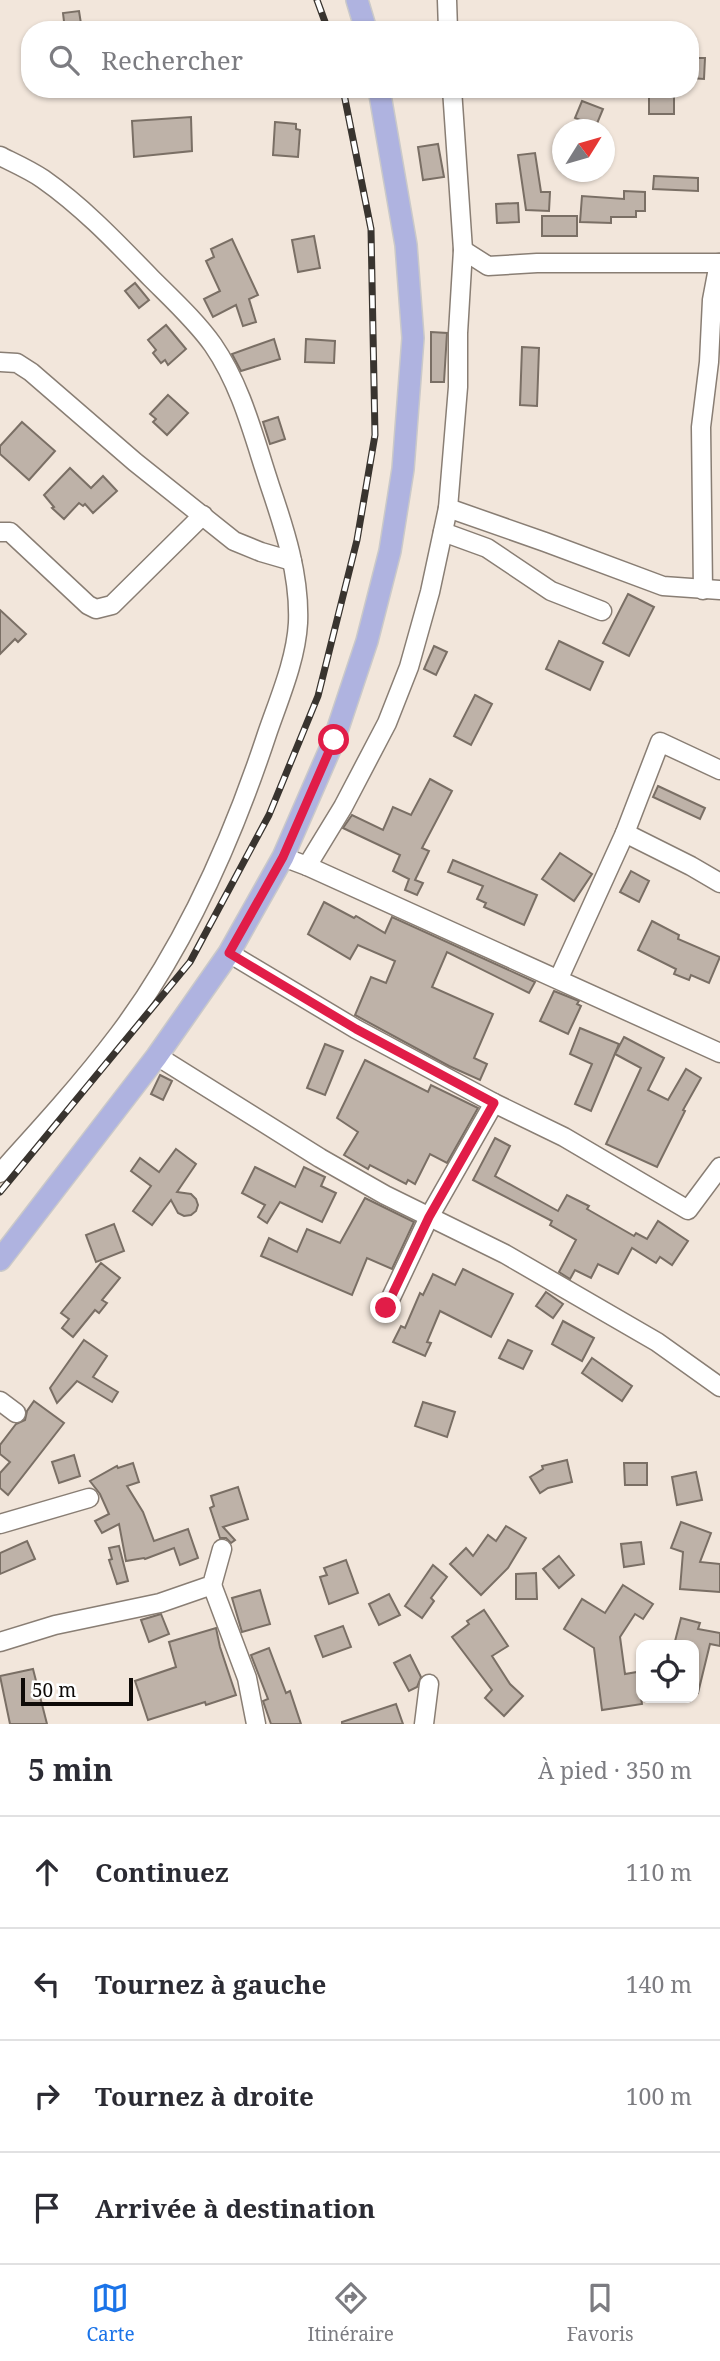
<!DOCTYPE html>
<html lang="fr">
<meta charset="utf-8">
<style>
:root{--surface:#fff;--page:#f2f2f3;--text:#2b2b33;--muted:#7c7c81;--line:#e1e1e2;--accent:#1a73e8}
body{margin:0;font-family:"Noto Serif",serif;background:var(--page);color:var(--text)}
.controls{position:absolute;right:21px;bottom:21px;display:grid;overflow:hidden;border-radius:14px;box-shadow:0 2px 5px #0004}
.controls button{width:63px;height:63px;display:grid;place-items:center;padding:0;border:0;border-bottom:2px solid var(--line);background:var(--surface);color:var(--text);font:35px sans-serif}
.compass{position:absolute;left:552px;top:119px;width:63px;height:63px;border-radius:50%;background:var(--surface);box-shadow:0 2px 5px #0004;rotate:53deg}
.scale{position:absolute;left:21px;bottom:18px;width:112px;box-sizing:border-box;padding-left:7px;border:4px solid #0f0b08;border-top:0;font-size:19px;line-height:24px;white-space:nowrap;color:#0f0b08;-webkit-text-stroke:5px #fff;paint-order:stroke}
.stop{position:absolute;width:21px;height:21px;margin:-16px;border:5px solid #e11d48;border-radius:50%;background:#fff}
.stop.end{background:#e11d48;border-color:#fff;box-shadow:0 2px 7px #0008}
.list{margin:0;padding:0;list-style:none}
h2{display:flex;justify-content:space-between;align-items:center;height:91px;margin:0;padding:0 28px;font-size:30px}
h2 small{font-size:23px;font-weight:400;color:var(--muted)}
.list li{display:grid;grid-template-columns:46px 1fr auto;gap:21px;align-items:center;box-sizing:border-box;height:112px;padding:0 28px;border-top:2px solid var(--line)}
.list b{display:block;font-size:26px;white-space:nowrap}
.list em{font-size:23px;font-style:normal;color:var(--muted)}
.icon{flex:none;width:38px;height:38px;fill:none;stroke:currentColor;stroke-width:2;stroke-linecap:round;stroke-linejoin:round}
.map{position:relative;flex:none;width:720px;height:1724px;overflow:hidden}
.search{position:absolute;background:var(--surface);box-shadow:0 2px 5px #0004;left:21px;right:21px;top:21px;height:77px;display:flex;align-items:center;gap:18px;box-sizing:border-box;padding:0 24px;border-radius:28px;color:var(--muted);font-size:26px}
.sheet{height:539px;background:var(--surface)}
nav{display:flex;justify-content:space-around;align-items:center;box-sizing:border-box;height:98px;border-top:2px solid var(--line);background:var(--surface);font-size:19px;color:var(--muted)}
nav a{display:grid;justify-items:center;gap:4px}
nav .on{color:var(--accent)}
.map>svg:first-child{display:block}
.building{fill:#beb2a8;stroke:#7a6f65;stroke-width:2}
.lines{fill:none;stroke-linecap:round;stroke-linejoin:round}
.minor-casing{stroke:#897e74;stroke-width:21}
.major-casing{stroke:#cac9c9;stroke-width:24}
.minor{stroke:#fff;stroke-width:18}
.major{stroke:#afb3e0;stroke-width:21}
.rail-casing{stroke:#39342f;stroke-width:7}
.rail{stroke:#fff;stroke-width:4.5;stroke-dasharray:13;stroke-linecap:butt}
.route{stroke:#e11d48;stroke-width:9}
</style>
<div class="map">
<svg width="720" height="1724" viewBox="0 0 720 1724">
<rect width="100%" height="100%" fill="#f2e6db"/>
<!-- building -->
<g class="building">
<path d="M79,11L82,30H65L63,13Z"/>
<path d="M690,58H705L704,79L690,78Z"/>
<rect x="649" y="89" width="25" height="25"/>
<path d="M582,101L603,109L596,126L575,118Z"/>
<path d="M191,117L192,151L134,157L132,121Z"/>
<path d="M275,122L296,124V129L300,130L298,157L273,155Z"/>
<path d="M438,144L444,177L423,180L418,147Z"/>
<path d="M535,153L541,192H550L549,211L526,210L518,155Z"/>
<path d="M654,176L698,178V191L653,189Z"/>
<path d="M624,191L645,192V211H636V217H611V223L580,222L582,196L624,199Z"/>
<path d="M518,203L519,222L497,223L496,204Z"/>
<rect x="542" y="216" width="35" height="20"/>
<path d="M314,236L320,268L298,272L292,240Z"/>
<path d="M232,239L258,295L249,299L256,322L243,326L236,305L213,317L204,299L220,291L206,261L214,257L211,249Z"/>
<path d="M135,283L149,300L139,308L125,291Z"/>
<path d="M166,325L186,349L168,365L165,360L161,363L153,353L156,350L148,340Z"/>
<path d="M431,332L447,333L444,382H431Z"/>
<path d="M274,339L280,359L241,371L232,354Z"/>
<path d="M306,339L335,341L334,363L305,362Z"/>
<path d="M522,347L539,348L537,406L520,405Z"/>
<path d="M168,395L188,413L167,435L153,422L156,419L150,414Z"/>
<path d="M278,417L285,439L270,444L263,422Z"/>
<path d="M22,422L55,451L29,480L0,454V446Z"/>
<path d="M70,468L91,488L103,476L117,491L93,513L85,504L83,506L79,503L64,519L52,508L54,507L44,495Z"/>
<path d="M628,594L654,607L629,656L603,643Z"/>
<path d="M0,610L26,634L18,642L15,639L0,654Z"/>
<path d="M559,641L603,662L590,690L546,669Z"/>
<path d="M434,646L447,652L436,675L424,669Z"/>
<path d="M475,695L492,704L471,745L454,736Z"/>
<path d="M430,779L452,791L422,848L429,851L415,880L423,883L417,895L405,890L409,879L393,871L400,855L343,828L352,815L383,830L393,807L411,815Z"/>
<path d="M658,786L705,808L700,819L653,797Z"/>
<path d="M560,853L592,874L574,901L542,879Z"/>
<path d="M453,860L537,895L524,925L484,907L486,903L477,899L483,886L448,872Z"/>
<path d="M631,871L649,881L639,902L620,892Z"/>
<path d="M324,902L354,918L356,916L385,933L392,917L535,982L529,993L447,952L432,987L493,1014L474,1058L487,1064L480,1080L449,1066L355,1015L371,977L386,983L395,961L358,945L350,959L308,934Z"/>
<path d="M652,921L679,935L678,939L720,957L709,983L691,975L689,980L674,974L676,969L638,950Z"/>
<path d="M554,991L579,1001L577,1004L581,1006L568,1034L540,1021Z"/>
<path d="M580,1028L619,1044L591,1111L575,1104L592,1064L570,1054Z"/>
<path d="M624,1037L664,1058L648,1090L668,1100L686,1069L701,1078L683,1110L685,1111L657,1167L606,1144L641,1068L615,1054Z"/>
<path d="M325,1044L343,1051L325,1095L307,1088Z"/>
<path d="M365,1060L428,1092L431,1085L478,1108L447,1163L430,1154L415,1184L408,1180L406,1184L370,1165L368,1169L344,1155L358,1132L337,1118Z"/>
<path d="M160,1075L172,1081L163,1100L151,1094Z"/>
<path d="M495,1138L510,1146L495,1176L558,1211L567,1195L589,1206L587,1209L634,1236L636,1233L647,1239L658,1221L688,1241L672,1265L660,1257L656,1263L632,1248L618,1274L598,1264L591,1278L575,1270L570,1279L559,1272L576,1240L550,1225L552,1221L473,1180Z"/>
<path d="M176,1149L196,1164L177,1192L191,1194L196,1199L198,1205L196,1211L191,1215L184,1216L178,1213L171,1200L152,1225L133,1211L151,1186L131,1171L140,1158L159,1172Z"/>
<path d="M255,1167L295,1187L304,1167L325,1177L321,1186L336,1193L322,1222L280,1202L267,1223L258,1217L265,1205L242,1193Z"/>
<path d="M365,1198L414,1222L392,1269L367,1258L352,1295L261,1256L269,1238L297,1252L307,1229L340,1243Z"/>
<path d="M114,1224L124,1251L96,1262L86,1235Z"/>
<path d="M101,1263L120,1278L102,1300L107,1303L99,1313L95,1310L73,1337L62,1328L69,1319L61,1313Z"/>
<path d="M463,1269L513,1294L491,1337L440,1311L427,1342L431,1343L425,1356L393,1342L401,1326L405,1328L420,1293L423,1295L433,1274L455,1285Z"/>
<path d="M546,1292L563,1304L553,1318L536,1306Z"/>
<path d="M563,1321L594,1338L582,1361L552,1344Z"/>
<path d="M84,1340L107,1356L93,1377L118,1392L112,1402L77,1381L57,1403L50,1388Z"/>
<path d="M508,1340L532,1351L523,1369L499,1358Z"/>
<path d="M592,1358L632,1386L622,1401L582,1373Z"/>
<path d="M34,1401L64,1423L8,1495L0,1488V1473L10,1462L0,1454V1445L16,1424L25,1420L27,1411Z"/>
<path d="M423,1402L455,1412L447,1437L415,1426Z"/>
<path d="M74,1455L80,1476L59,1483L52,1462Z"/>
<path d="M567,1460L572,1482L548,1488L540,1493L530,1477L543,1469L542,1466Z"/>
<path d="M133,1463L139,1482L127,1486L143,1512L154,1541L188,1529L198,1558L180,1565L174,1548L145,1559L144,1558L126,1561L119,1524L102,1533L95,1521L109,1514L100,1494L90,1481L117,1466L118,1468Z"/>
<path d="M624,1463H647V1485H625Z"/>
<path d="M696,1472L702,1500L677,1505L672,1477Z"/>
<path d="M238,1487L248,1519L223,1527L235,1540L231,1543L226,1538H220L210,1508L214,1506L211,1496Z"/>
<path d="M681,1522L711,1533L700,1562L720,1564V1592L680,1589L683,1552L671,1548Z"/>
<path d="M506,1526L526,1538L508,1568L481,1595L450,1564L466,1548L473,1556L488,1535L496,1541Z"/>
<path d="M27,1541L35,1559L0,1574V1553Z"/>
<path d="M641,1542L644,1564L624,1567L621,1544Z"/>
<path d="M119,1546L128,1581L117,1584L109,1560L112,1559L109,1548Z"/>
<path d="M559,1556L574,1575L559,1588L543,1569Z"/>
<path d="M346,1560L358,1593L329,1604L320,1577L327,1575L324,1568Z"/>
<path d="M433,1565L447,1577L431,1598L434,1601L422,1618L405,1606Z"/>
<path d="M536,1573L537,1599H516V1574Z"/>
<path d="M623,1585L653,1604L643,1619L635,1614L620,1637L625,1674L637,1672L642,1704L602,1710L594,1648L564,1629L582,1599L605,1613Z"/>
<path d="M260,1590L270,1624L242,1632L232,1598Z"/>
<path d="M389,1594L400,1615L379,1625L369,1604Z"/>
<path d="M484,1610L508,1646L492,1656L510,1684L523,1696L504,1716L485,1698L492,1690L452,1637L469,1624L467,1621Z"/>
<path d="M161,1614L169,1634L149,1642L141,1620Z"/>
<path d="M681,1618L700,1623L698,1629L720,1633V1646L710,1644L698,1693L694,1692V1645H674Z"/>
<path d="M343,1626L351,1647L323,1657L315,1636Z"/>
<path d="M216,1628L220,1647L236,1695L206,1705L205,1702L148,1720L135,1681L176,1667L169,1642Z"/>
<path d="M269,1648L286,1693L290,1691L301,1724H271L263,1701L268,1699L251,1655Z"/>
<path d="M410,1655L421,1677L417,1687L409,1691L394,1663Z"/>
<path d="M33,1669L47,1724H10L0,1676Z"/>
<path d="M396,1704L403,1724H342V1722Z"/>
</g>
<g class="lines">
<defs>
<g id="minor">
<path d="M447,0L448,30"/>
<path d="M0,156C14,163 30,170 43,179C83,207 117,243 151,278C172,299 196,321 213,345C242,387 254,438 270,486C285,530 300,576 298,623C296,660 279,699 267,734C232,840 186,945 119,1034C82,1083 41,1128 0,1173"/>
<path d="M463,250L488,266L537,263H720"/>
<path d="M0,362L17,363L31,372L135,462L234,541L261,552L292,561"/>
<path d="M448,508L545,542L663,586L720,590"/>
<path d="M0,532H10L88,605L96,609L112,605L203,515"/>
<path d="M443,532L487,548L551,591L602,611"/>
<path d="M703,590L701,427L709,362L712,300L719,263"/>
<path d="M625,833L691,866L720,883"/>
<path d="M283,857L307,866L343,807L387,723L409,667L430,592L448,508L458,387V333L463,250L452,89"/>
<path d="M307,866L720,1053"/>
<path d="M229,953L356,1029L494,1103L564,1137L688,1210L720,1167"/>
<path d="M559,978L625,833L660,742L720,770"/>
<path d="M157,1056L320,1158L385,1195L505,1254L657,1342L720,1387"/>
<path d="M386,1308L429,1217L494,1103"/>
<path d="M0,1401L16,1413"/>
<path d="M0,1524L89,1498"/>
<path d="M212,1585L247,1678L256,1724"/>
<path d="M0,1642L55,1625L160,1603L212,1585L222,1549"/>
<path d="M424,1724L429,1684"/>
</g>
<g id="major">
<path d="M357,0L366,30"/>
<path d="M0,1260L157,1056L229,953L283,857L334,740L367,641L390,551L403,469L413,338L406,245L379,89"/>
</g>
</defs>
<!-- minor casing -->
<use href="#minor" class="minor-casing"/>
<!-- major casing -->
<use href="#major" class="major-casing"/>
<!-- minor -->
<use href="#minor" class="minor"/>
<!-- major -->
<use href="#major" class="major"/>
<defs>
<g id="rail">
<path d="M317,0L328,30"/>
<path d="M0,1192L190,962L269,815L318,696L357,540L375,435L371,229L343,89"/>
</g>
</defs>
<!-- rail casing -->
<use href="#rail" class="rail-casing"/>
<!-- rail -->
<use href="#rail" class="rail"/>
</g>
<g class="lines">
<!-- route -->
<path class="route" d="M334,740L283,857L229,953L356,1029L494,1103L429,1217L386,1308"/>
</g>
</svg>
<div class="controls">
<button><svg class="icon" aria-label="locate" viewBox="0 0 24 24"><circle cx="12" cy="12" r="6"/><path d="M12 2v4M12 18v4M2 12h4M18 12h4"/></svg></button>
</div>
<svg class="compass" viewBox="-18 -18 36 36"><path d="M0-13l5 13h-10z" fill="#e53935"/><path d="M0 13l5-13h-10z" fill="#7c7c81"/></svg>
<div class="scale">50 m</div>
<div class="stop" style="left:334px;top:740px"></div>
<div class="stop end" style="left:386px;top:1308px"></div>
<div class="search"><svg class="icon" aria-label="search" viewBox="0 0 24 24"><circle cx="10" cy="10" r="6"/><path d="M15 15l6 6"/></svg>Rechercher</div>
</div>
<section class="sheet">
<h2>5 min<small>À pied · 350 m</small></h2>
<ul class="list">
<li><svg class="icon" aria-label="ahead" viewBox="0 0 24 24"><path d="M12 20V5M6 11l6-6 6 6"/></svg><div><b>Continuez</b></div><em>110 m</em></li>
<li><svg class="icon" aria-label="left" viewBox="0 0 24 24"><path d="M17 20v-9H6M10 6l-5 5 5 5"/></svg><div><b>Tournez à gauche</b></div><em>140 m</em></li>
<li><svg class="icon" aria-label="right" viewBox="0 0 24 24"><path d="M7 20v-9h11M14 6l5 5-5 5"/></svg><div><b>Tournez à droite</b></div><em>100 m</em></li>
<li><svg class="icon" aria-label="arrive" viewBox="0 0 24 24"><path d="M6 21V4h12l-3 4 3 4H6"/></svg><div><b>Arrivée à destination</b></div></li>
</ul>
</section>
<nav>
<a class="on"><svg class="icon" aria-label="map" viewBox="0 0 24 24"><path d="M3 6l6-2 6 2 6-2v14l-6 2-6-2-6 2zM9 4v14M15 6v14"/></svg>Carte</a>
<a><svg class="icon" aria-label="directions" viewBox="0 0 24 24"><path d="M12 3l9 9-9 9-9-9zM9 14v-3h6M13 9l2 2-2 2"/></svg>Itinéraire</a>
<a><svg class="icon" aria-label="saved" viewBox="0 0 24 24"><path d="M7 4h10v16l-5-4-5 4z"/></svg>Favoris</a>
</nav>
